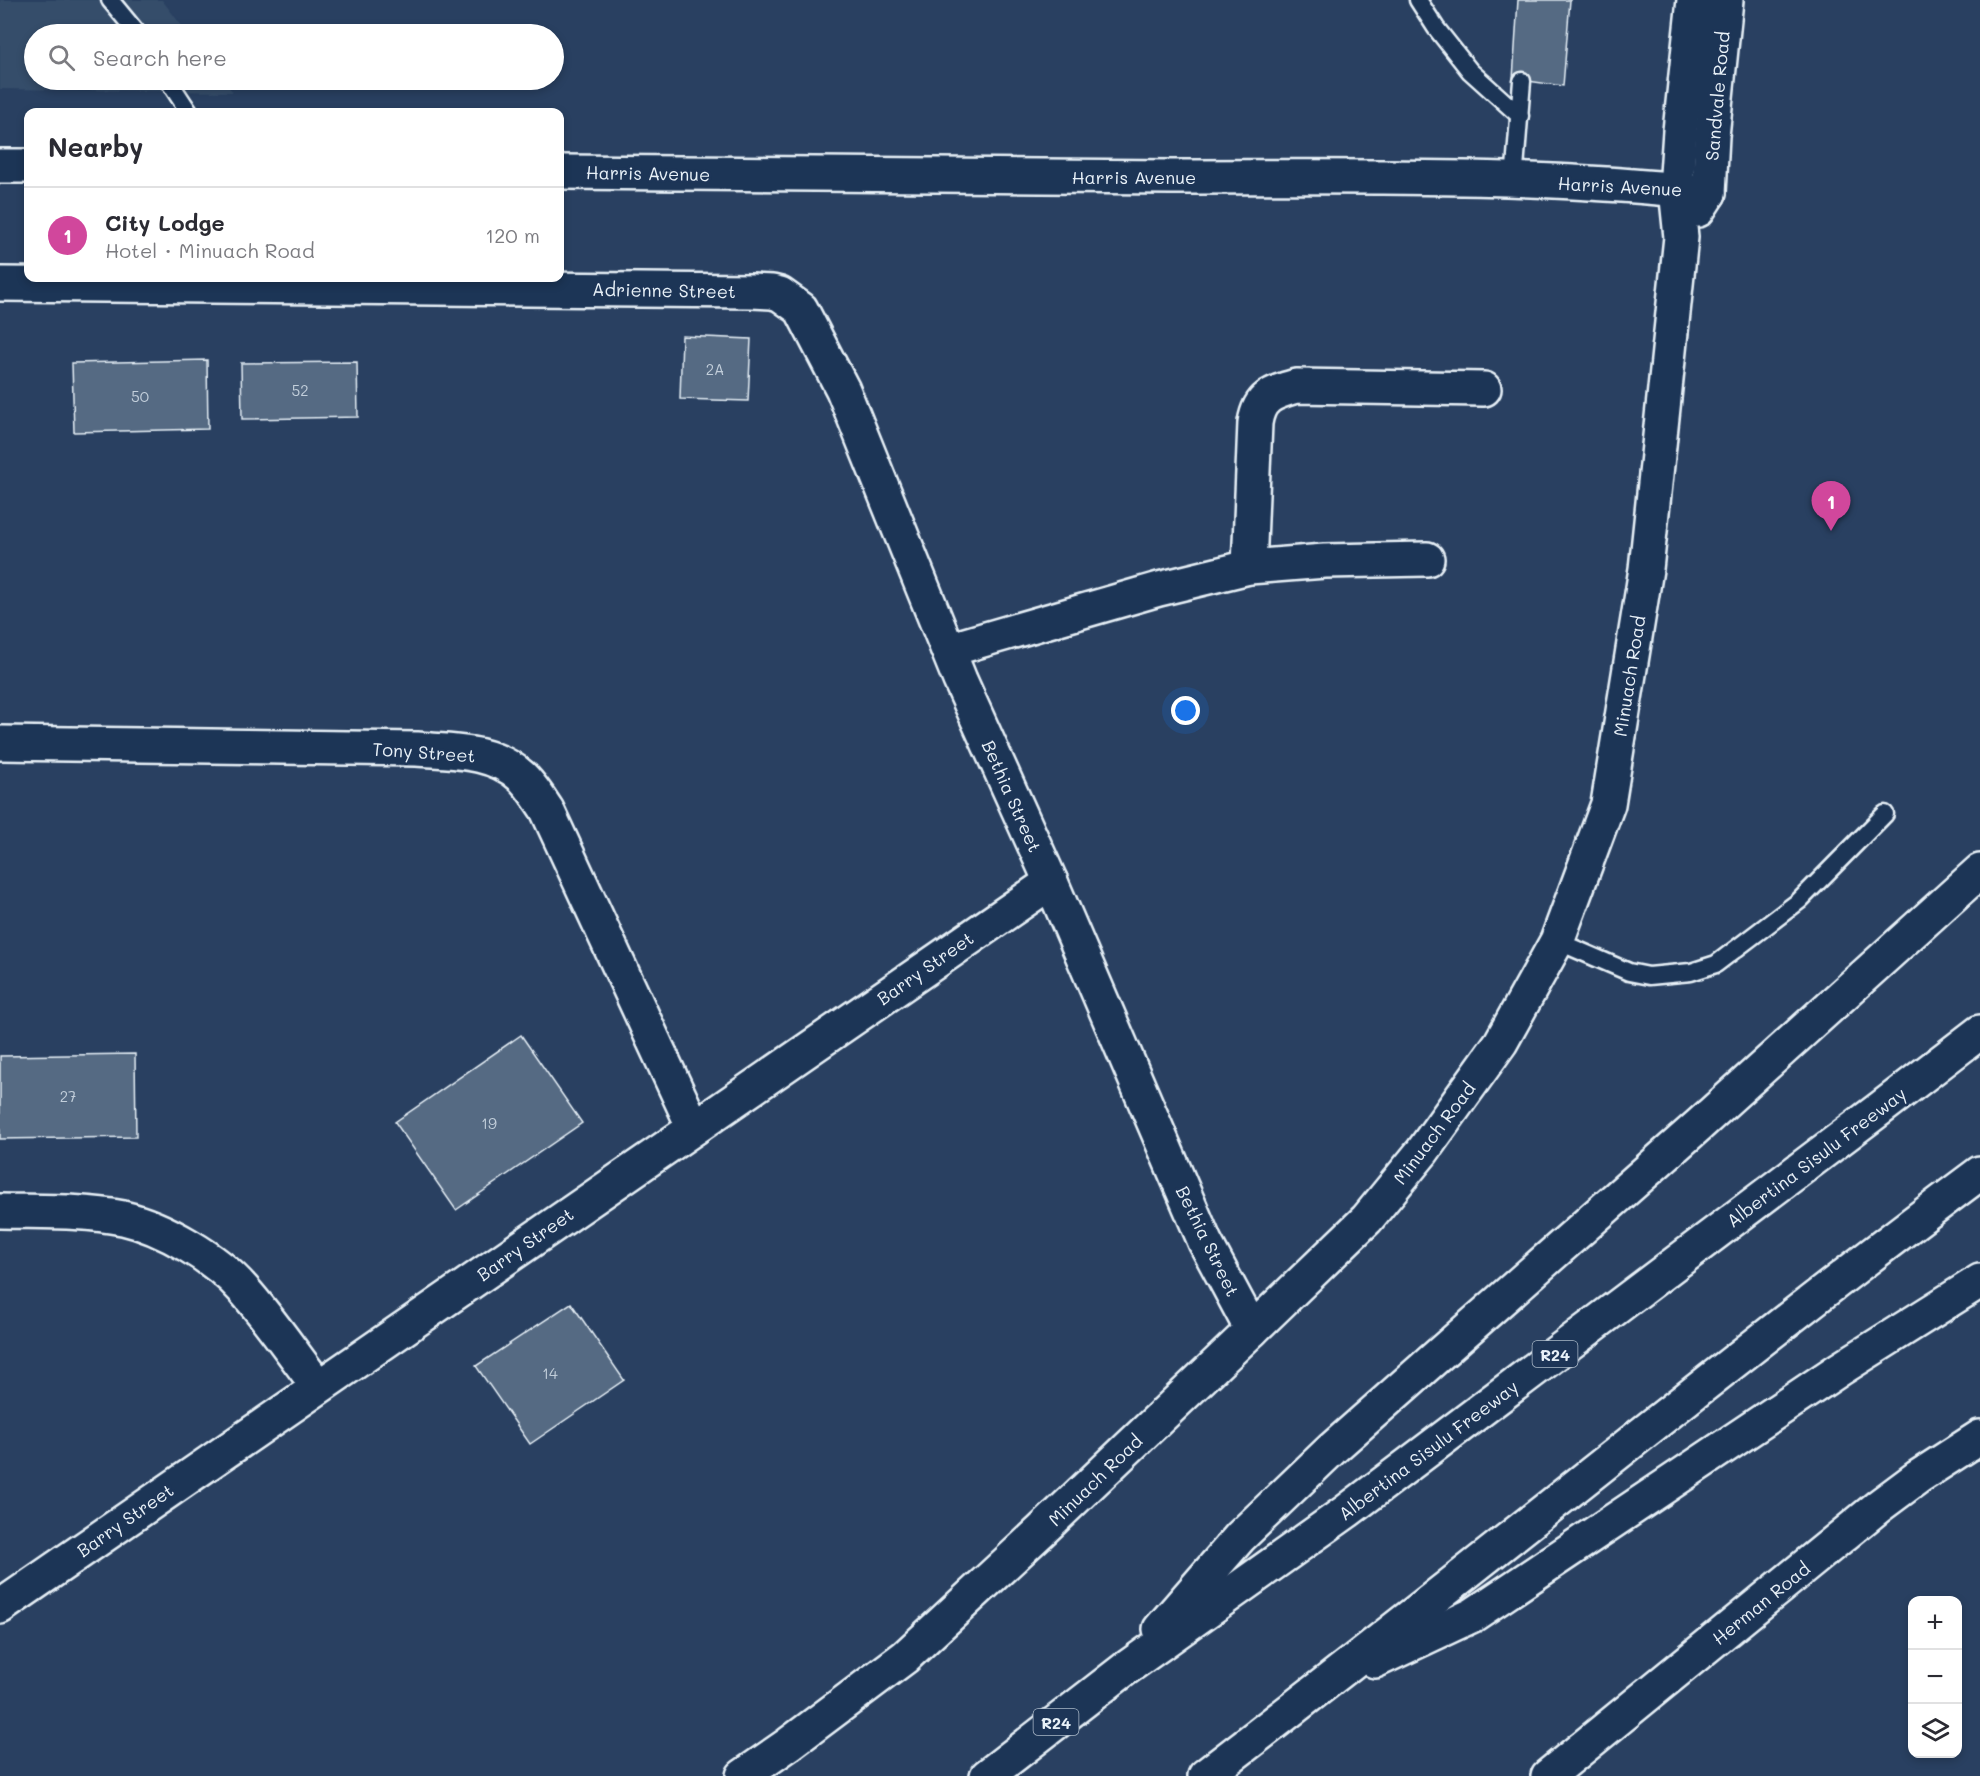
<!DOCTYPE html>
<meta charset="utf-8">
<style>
:root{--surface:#fff;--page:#f7f7f7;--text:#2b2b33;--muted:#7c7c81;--line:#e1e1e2;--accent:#2563eb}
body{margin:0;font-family:Mali,sans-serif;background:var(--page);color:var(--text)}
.controls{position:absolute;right:18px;bottom:18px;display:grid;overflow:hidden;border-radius:12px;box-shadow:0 3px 9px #0003}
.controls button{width:54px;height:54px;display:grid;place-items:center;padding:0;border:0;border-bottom:2px solid var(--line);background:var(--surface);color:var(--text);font:30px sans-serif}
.you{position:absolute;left:1186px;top:711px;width:21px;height:21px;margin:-15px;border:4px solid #fff;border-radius:50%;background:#1a73e8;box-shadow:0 0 0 9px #1a73e833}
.badge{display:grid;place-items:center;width:39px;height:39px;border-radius:50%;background:var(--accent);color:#fff;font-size:20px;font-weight:700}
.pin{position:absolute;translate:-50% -50px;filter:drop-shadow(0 2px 3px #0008)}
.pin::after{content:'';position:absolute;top:32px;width:21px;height:18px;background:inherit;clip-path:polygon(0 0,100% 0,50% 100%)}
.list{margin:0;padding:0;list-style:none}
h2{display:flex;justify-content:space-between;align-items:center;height:78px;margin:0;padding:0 24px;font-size:26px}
h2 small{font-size:20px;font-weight:400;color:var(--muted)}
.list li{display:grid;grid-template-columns:39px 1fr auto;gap:18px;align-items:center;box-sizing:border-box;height:96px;padding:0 24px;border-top:2px solid var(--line)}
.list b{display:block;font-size:22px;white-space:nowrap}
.list p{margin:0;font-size:20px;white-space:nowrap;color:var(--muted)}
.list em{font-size:20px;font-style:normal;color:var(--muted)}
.icon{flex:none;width:33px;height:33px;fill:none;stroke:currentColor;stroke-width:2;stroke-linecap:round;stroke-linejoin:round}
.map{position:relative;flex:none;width:1980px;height:1776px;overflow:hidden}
.search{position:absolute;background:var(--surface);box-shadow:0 3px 9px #0003;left:24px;top:24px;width:540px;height:66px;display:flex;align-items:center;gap:15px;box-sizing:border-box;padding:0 21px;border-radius:33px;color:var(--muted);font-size:22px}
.panel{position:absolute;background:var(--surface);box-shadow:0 3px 9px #0003;left:24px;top:108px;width:540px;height:174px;border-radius:12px}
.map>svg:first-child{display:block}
.built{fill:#364d6b}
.building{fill:#556a83;stroke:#e8f1f8;stroke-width:1.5}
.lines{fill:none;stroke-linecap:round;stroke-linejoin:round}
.lane-casing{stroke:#e8f1f8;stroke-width:21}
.street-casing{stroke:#e8f1f8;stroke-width:38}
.secondary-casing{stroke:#e8f1f8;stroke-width:38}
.highway-casing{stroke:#e8f1f8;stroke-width:38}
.lane{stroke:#1d3557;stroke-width:16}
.street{stroke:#1d3557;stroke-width:33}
.secondary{stroke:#1d3557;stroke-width:33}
.highway{stroke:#1d3557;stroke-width:33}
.labels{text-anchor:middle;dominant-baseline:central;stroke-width:5;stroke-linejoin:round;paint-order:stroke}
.number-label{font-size:15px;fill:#c3cfdb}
.shield{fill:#1d3557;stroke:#abb9c8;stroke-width:1.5}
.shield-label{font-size:16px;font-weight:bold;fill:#e8f1f8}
.street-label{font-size:18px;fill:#e8f1f8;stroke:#1d3557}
</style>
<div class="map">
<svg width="1980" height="1776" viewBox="0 0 1980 1776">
<rect width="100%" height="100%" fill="#294061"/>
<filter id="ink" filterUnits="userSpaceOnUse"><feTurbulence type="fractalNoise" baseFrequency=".0167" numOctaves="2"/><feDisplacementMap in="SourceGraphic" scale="12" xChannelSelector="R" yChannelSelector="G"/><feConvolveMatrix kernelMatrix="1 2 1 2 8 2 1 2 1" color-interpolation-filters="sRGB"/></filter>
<g filter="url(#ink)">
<!-- built -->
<path class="built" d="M0,0H162L188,34H34V80H223L233,92L0,89Z"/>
<!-- building -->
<g class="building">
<path d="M1518,0H1570L1563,86L1513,79Z"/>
<path d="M682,336L751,339L748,401L680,399Z"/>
<path d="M207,360L208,429L74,432L72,363Z"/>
<path d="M357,362L358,417L242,419L241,363Z"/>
<path d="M521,1035L582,1123L456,1210L395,1122Z"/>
<path d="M135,1054L136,1137L0,1139V1056Z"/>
<path d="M571,1303L624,1380L530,1444L476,1366Z"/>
</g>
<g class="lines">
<defs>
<g id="lane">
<path d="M110,0L138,34"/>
<path d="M1418,0L1436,28L1470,71L1520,116"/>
<path d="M168,80L189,112"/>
<path d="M1514,181L1522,81"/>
<path d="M1557,941L1629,972L1649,976L1691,972L1716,964L1799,901L1885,814"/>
</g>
<g id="street">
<path d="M0,284L752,291L772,292L780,294L801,309L843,390L960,680L1051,882L1205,1242L1252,1330"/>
<path d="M1249,567L1255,423C1259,397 1272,393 1296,386L1484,389"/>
<path d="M948,650L1159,589L1249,567L1325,561L1427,559"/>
<path d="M0,743L417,749C453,752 492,750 521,776C531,785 539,798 547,810L694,1128"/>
<path d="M0,1211C41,1212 82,1210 123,1218C163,1227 216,1258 243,1289C270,1319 293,1354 318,1386"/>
<path d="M0,1607L1051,882"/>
</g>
<g id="secondary">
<path d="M0,166H28"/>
<path d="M560,172C764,175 968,177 1172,177C1350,177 1531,173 1709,193"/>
<path d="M1698,210L1709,193L1712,136L1726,0"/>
<path d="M743,1776L789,1744L905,1657L1041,1531L1252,1330L1367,1219L1422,1152L1501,1042L1557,941L1608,804L1646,569L1681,237L1676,189L1680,131L1694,0"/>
<path d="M1548,1776L1879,1506L1918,1477L1980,1437"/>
</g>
<g id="highway">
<path d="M1160,1629L1240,1537L1332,1449L1699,1125L1980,871"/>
<path d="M1375,1661L1473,1615L1840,1369L1980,1281"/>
<path d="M987,1776L1125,1669L1347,1511L1881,1108L1980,1032"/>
<path d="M1205,1776C1465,1578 1717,1369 1980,1173"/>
</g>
</defs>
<!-- lane casing -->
<use href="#lane" class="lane-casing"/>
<!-- street casing -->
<use href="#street" class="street-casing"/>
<!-- secondary casing -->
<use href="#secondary" class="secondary-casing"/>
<!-- highway casing -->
<use href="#highway" class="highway-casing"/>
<!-- lane -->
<use href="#lane" class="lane"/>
<!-- street -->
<use href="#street" class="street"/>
<!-- secondary -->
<use href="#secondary" class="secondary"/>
<!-- highway -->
<use href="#highway" class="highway"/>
</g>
</g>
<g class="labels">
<!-- number labels -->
<g class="number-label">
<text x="715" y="369">2A</text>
<text x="300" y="390">52</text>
<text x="140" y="396">50</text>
<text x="68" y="1096">27</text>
<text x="489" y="1123">19</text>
<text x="550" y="1373">14</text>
</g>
<!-- shield labels -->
<g class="shield">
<rect x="1532.5" y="1341" width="45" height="26" rx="4.5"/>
<rect x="1033.5" y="1709" width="45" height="26" rx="4.5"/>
</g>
<g class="shield-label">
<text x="1555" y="1354">R24</text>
<text x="1056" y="1722">R24</text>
</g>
<!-- street labels -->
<g class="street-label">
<text transform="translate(1717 96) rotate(-85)">Sandvale Road</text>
<text transform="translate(648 173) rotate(1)">Harris Avenue</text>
<text x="1134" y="177">Harris Avenue</text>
<text transform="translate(1620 186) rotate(3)">Harris Avenue</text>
<text transform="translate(664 290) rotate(1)">Adrienne Street</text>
<text transform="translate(1629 676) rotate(-81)">Minuach Road</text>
<text transform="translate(424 752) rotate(4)">Tony Street</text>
<text transform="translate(1012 796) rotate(66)">Bethia Street</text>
<text transform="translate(925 968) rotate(-35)">Barry Street</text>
<text transform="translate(1434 1133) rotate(-53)">Minuach Road</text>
<text transform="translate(1816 1157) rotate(-37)">Albertina Sisulu Freeway</text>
<text transform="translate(1208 1241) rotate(64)">Bethia Street</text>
<text transform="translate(525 1244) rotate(-35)">Barry Street</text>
<text transform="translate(1428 1450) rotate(-37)">Albertina Sisulu Freeway</text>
<text transform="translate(1095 1480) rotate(-44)">Minuach Road</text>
<text transform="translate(125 1520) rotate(-35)">Barry Street</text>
<text transform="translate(1761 1603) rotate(-39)">Herman Road</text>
</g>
</g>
</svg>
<div class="controls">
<button>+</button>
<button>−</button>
<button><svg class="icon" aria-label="layers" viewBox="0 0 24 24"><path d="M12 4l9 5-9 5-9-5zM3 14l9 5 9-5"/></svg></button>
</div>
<div class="you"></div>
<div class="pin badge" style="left:1831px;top:531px;background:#d1479c">1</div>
<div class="search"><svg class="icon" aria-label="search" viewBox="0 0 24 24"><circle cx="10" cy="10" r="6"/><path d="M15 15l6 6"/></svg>Search here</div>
<section class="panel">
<h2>Nearby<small></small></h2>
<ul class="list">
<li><span class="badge" style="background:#d1479c">1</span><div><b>City Lodge</b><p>Hotel · Minuach Road</p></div><em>120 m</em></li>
</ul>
</section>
</div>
